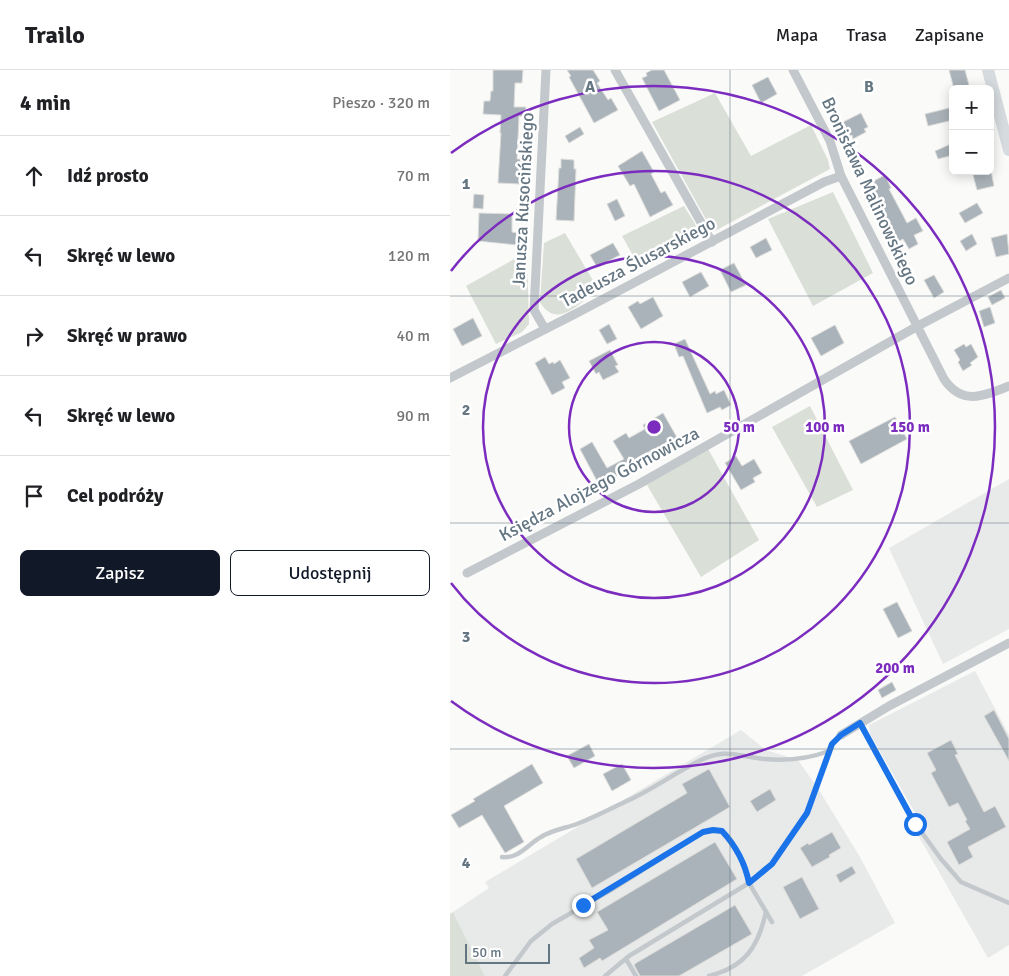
<!DOCTYPE html>
<html lang="pl">
<meta charset="utf-8">
<style>
:root{--surface:#fff;--page:#f2f2f2;--text:#202124;--muted:#757577;--line:#e0e0e0;--accent:#111827}
body{margin:0;font-family:Signika,sans-serif;background:var(--page);color:var(--text)}
.controls{position:absolute;right:15px;top:15px;display:grid;overflow:hidden;border-radius:8px;box-shadow:0 2px 12px #0003}
.controls button{width:45px;height:45px;display:grid;place-items:center;padding:0;border:0;border-bottom:1px solid var(--line);background:var(--surface);color:var(--text);font:25px sans-serif}
.scale{position:absolute;left:15px;bottom:12px;width:85px;box-sizing:border-box;padding-left:5px;border:2px solid #657683;border-top:0;font-size:14px;line-height:18px;white-space:nowrap;color:#657683;-webkit-text-stroke:4px #fff;paint-order:stroke}
.stop{position:absolute;width:15px;height:15px;margin:-11px;border:4px solid #1a73e8;border-radius:50%;background:#fff}
.stop.end{background:#1a73e8;border-color:#fff;box-shadow:0 1px 5px #0008}
.list{margin:0;padding:0;list-style:none}
h2{display:flex;justify-content:space-between;align-items:center;height:65px;margin:0;padding:0 20px;font-size:21px}
h2 small{font-size:16px;font-weight:400;color:var(--muted)}
.list li{display:grid;grid-template-columns:32px 1fr auto;gap:15px;align-items:center;box-sizing:border-box;height:80px;padding:0 20px;border-top:1px solid var(--line)}
.list b{display:block;font-size:19px;white-space:nowrap}
.list em{font-size:16px;font-style:normal;color:var(--muted)}
.actions{display:flex;gap:10px;padding:15px 20px}
.actions a{flex:1;padding:11px 0;border:1px solid var(--accent);border-radius:8px;text-align:center;font-size:18px;color:var(--accent)}
.actions .main{background:var(--accent);color:#fff}
.icon{flex:none;width:28px;height:28px;fill:none;stroke:currentColor;stroke-width:2;stroke-linecap:round;stroke-linejoin:round}
.map{position:relative;flex:none;width:559px;height:906px;overflow:hidden}
header{display:flex;align-items:center;gap:30px;box-sizing:border-box;height:70px;padding:0 25px;background:var(--surface);border-bottom:1px solid var(--line)}
header strong{font-size:24px}
nav{display:flex;gap:28px;margin-inline-start:auto;font-size:18px}
main{display:flex}
aside{flex:1;background:var(--surface)}
.map>svg:first-child{display:block}
.built{fill:#e8e9e9}
.green{fill:#dadfd7}
.building{fill:#aab3b9;stroke:#dcdcda}
.lines{fill:none;stroke-linecap:round;stroke-linejoin:round}
.lane{stroke:#c3c8cc;stroke-width:4.5}
.street{stroke:#c3c8cc;stroke-width:9}
.secondary{stroke:#d6dbdf;stroke-width:12}
.route{stroke:#1a73e8;stroke-width:6}
.grid{fill:none;stroke:#657683;stroke-width:1;stroke-opacity:0.55}
.ring{fill:none;stroke:#7b2cbf;stroke-width:2.5}
.labels{text-anchor:middle;dominant-baseline:central;stroke-width:5;stroke-linejoin:round;paint-order:stroke}
.street-label{font-size:18px;fill:#657683;stroke:#fff}
.grid-label{font-size:16px;text-anchor:middle;font-weight:bold;fill:#657683;stroke:#fff;stroke-width:5;stroke-linejoin:round;paint-order:stroke}
.centre{fill:#7b2cbf;stroke:#fff;stroke-width:2.5}
.ring-label{font-size:15px;text-anchor:middle;font-weight:bold;fill:#7b2cbf;stroke:#fff;stroke-width:5;stroke-linejoin:round;paint-order:stroke}
</style>
<header>
<strong>Trailo</strong>
<nav><a>Mapa</a><a>Trasa</a><a>Zapisane</a></nav>
</header>
<main>
<aside>
<h2>4 min<small>Pieszo · 320 m</small></h2>
<ul class="list">
<li><svg class="icon" aria-label="ahead" viewBox="0 0 24 24"><path d="M12 20V5M6 11l6-6 6 6"/></svg><div><b>Idź prosto</b></div><em>70 m</em></li>
<li><svg class="icon" aria-label="left" viewBox="0 0 24 24"><path d="M17 20v-9H6M10 6l-5 5 5 5"/></svg><div><b>Skręć w lewo</b></div><em>120 m</em></li>
<li><svg class="icon" aria-label="right" viewBox="0 0 24 24"><path d="M7 20v-9h11M14 6l5 5-5 5"/></svg><div><b>Skręć w prawo</b></div><em>40 m</em></li>
<li><svg class="icon" aria-label="left" viewBox="0 0 24 24"><path d="M17 20v-9H6M10 6l-5 5 5 5"/></svg><div><b>Skręć w lewo</b></div><em>90 m</em></li>
<li><svg class="icon" aria-label="arrive" viewBox="0 0 24 24"><path d="M6 21V4h12l-3 4 3 4H6"/></svg><div><b>Cel podróży</b></div></li>
</ul>
<div class="actions"><a class="main">Zapisz</a><a>Udostępnij</a></div>
</aside>
<div class="map">
<svg width="559" height="906" viewBox="0 0 559 906">
<rect width="100%" height="100%" fill="#fafaf8"/>
<!-- built -->
<g class="built">
<path d="M559,409V559L493,594L439,478Z"/>
<path d="M525,601L559,665V875L538,888L468,765L479,758L468,748L420,664L419,655Z"/>
<path d="M291,660L316,680L348,690L369,720L410,787L445,853L352,906H35L3,842L39,818L35,812Z"/>
</g>
<!-- green -->
<g class="green">
<path d="M265,23L301,86L361,55L378,90L380,99L263,162L202,52Z"/>
<path d="M383,122L423,203L363,236L318,149Z"/>
<path d="M234,136C237,142 244,150 246,157C249,173 201,190 189,196L172,166Z"/>
<path d="M115,163L148,219C131,232 107,261 90,232L94,173Z"/>
<path d="M77,182L79,254L72,262L46,274L16,216Z"/>
<path d="M360,336L403,420L367,437L322,357Z"/>
<path d="M258,379L309,470L251,507L197,415L215,403Z"/>
<path d="M3,842L35,906H0V844Z"/>
</g>
<!-- building -->
<g class="building">
<path d="M43,0H73L72,13H65L64,37H76L75,47L69,46L67,89H71L70,114L48,113L51,63H50L51,45L33,44L34,31H40L41,21H43Z"/>
<path d="M117,0H143L150,11L147,13L158,30L161,28L168,40L144,53L119,7L121,6Z"/>
<path d="M202,0H214L230,30L209,41L192,8L197,6L196,3Z"/>
<path d="M499,0H515L520,19H504Z"/>
<path d="M318,7L327,24L311,33L302,15Z"/>
<path d="M503,37V50L478,56L475,44Z"/>
<path d="M411,43L418,57L414,59L416,62L403,69L402,65L400,66L393,52Z"/>
<path d="M130,57L134,64L119,73L115,66Z"/>
<path d="M501,74L503,85L488,89L485,81Z"/>
<path d="M192,81L204,102L201,104L211,123L215,121L223,135L200,147L184,114L180,116L168,96Z"/>
<path d="M111,89L124,90V99H126L124,151L106,150L109,98H111Z"/>
<path d="M522,101H541L544,116L527,120Z"/>
<path d="M435,105L441,118L439,119L457,153L466,148L473,161L464,165L468,174L459,179L453,169L444,174L425,137L428,136L426,133L428,132L418,114Z"/>
<path d="M24,124L34,125L33,139L23,138Z"/>
<path d="M167,129L175,146L165,151L157,134Z"/>
<path d="M527,133L533,143L515,153L509,143Z"/>
<path d="M29,143L62,144V162L67,163V175L28,171Z"/>
<path d="M522,164L527,174L516,181L510,171Z"/>
<path d="M557,164L559,184L546,187L541,168Z"/>
<path d="M316,168L322,180L306,188L300,177Z"/>
<path d="M163,173L170,185L147,197L140,185Z"/>
<path d="M284,193L296,215L281,222L270,200Z"/>
<path d="M251,202L259,216L240,227L232,212Z"/>
<path d="M484,205L494,222L484,228L474,210Z"/>
<path d="M551,220L555,228L542,235L538,227Z"/>
<path d="M203,227L213,246L191,259L178,237L188,231L190,234Z"/>
<path d="M540,237L545,253L534,257L529,241Z"/>
<path d="M23,248L32,266L12,276L3,259Z"/>
<path d="M159,254L167,269L157,274L149,260Z"/>
<path d="M385,255L394,273L371,286L361,268Z"/>
<path d="M235,269L260,324L265,321L266,324L274,320L281,335L272,340L270,337L257,343L233,286L229,287L224,274Z"/>
<path d="M514,274L516,277L521,274L528,287L520,293L522,295L513,301L508,292L510,290L504,280Z"/>
<path d="M160,280L168,295L165,296L169,302L153,310L149,302L146,304L139,291Z"/>
<path d="M95,287L99,294L103,292L104,294L110,290L120,308L112,312L115,318L102,325L85,293Z"/>
<path d="M213,343L229,371L209,382L206,378L187,388L189,393L153,414L150,409L147,411L130,379L142,372L157,398L174,389L163,371L176,363L179,368L195,359L193,355Z"/>
<path d="M445,347L457,369L411,394L399,371Z"/>
<path d="M286,386L292,396L304,389L312,403L303,408L305,412L291,420L275,393Z"/>
<path d="M447,532L462,561L448,568L433,539Z"/>
<path d="M442,612L446,620L432,628L428,620Z"/>
<path d="M544,640L559,669V691L534,646Z"/>
<path d="M501,670L508,684L505,685L534,742L545,736L556,757L518,777L523,787L509,795L497,772L520,759L515,751L517,750L508,733L499,737L481,703L486,700L477,683Z"/>
<path d="M139,674L145,686L124,698L117,686Z"/>
<path d="M82,694L93,713L54,736L74,772L55,783L32,745L9,758L1,745L25,731L23,729Z"/>
<path d="M172,694L181,710L162,721L153,704Z"/>
<path d="M259,699L280,737L142,818L126,789L237,723L232,714Z"/>
<path d="M320,719L326,730L307,742L300,731Z"/>
<path d="M382,762L391,778L379,785L380,787L362,797L350,778L358,773L359,775Z"/>
<path d="M265,772L287,809L152,891L150,888L134,898L129,888L144,878L139,870L158,860L147,842Z"/>
<path d="M402,796L406,803L390,813L386,805Z"/>
<path d="M352,807L369,839L350,849L333,817Z"/>
<path d="M285,835L302,864L229,906H190L184,895L186,893Z"/>
</g>
<g class="lines">
<!-- lane -->
<g class="lane">
<path d="M410,653L465,753L491,789L511,812L559,833"/>
<path d="M52,787C69,789 78,774 91,767C102,760 116,758 127,754C145,747 162,738 179,730C203,719 225,703 249,691C276,677 288,687 315,689C337,691 358,689 379,681"/>
<path d="M176,889L186,906"/>
<path d="M55,906L81,871L102,854L161,820L253,762L263,760L272,761L281,771L295,796L299,813L322,852"/>
<path d="M155,906L179,886L299,813L322,794L357,743L382,674L391,665"/>
<path d="M259,906C295,897 308,877 316,842"/>
</g>
<!-- street -->
<g class="street">
<path d="M165,0L262,172"/>
<path d="M343,0L380,71L391,106L494,309C512,336 534,326 559,316"/>
<path d="M95,259L84,240L96,0"/>
<path d="M0,308L127,243L374,112L391,106"/>
<path d="M17,503L189,414L466,257L559,208"/>
<path d="M391,665L439,636L559,573"/>
</g>
<!-- secondary -->
<path class="secondary" d="M538,0L559,80"/>
</g>
<g class="lines">
<!-- route -->
<path class="route" d="M133,835L253,762L263,760L272,761C286,776 295,793 299,813L322,794L357,743L382,674L391,665L410,653L465,754"/>
</g>
<!-- grid -->
<path class="grid" d="M280,0V906M0,226H559M0,453H559M0,679H559"/>
<!-- distance rings -->
<g class="ring">
<circle cx="204" cy="357" r="85"/>
<circle cx="204" cy="357" r="171"/>
<path d="M1 201A256 256 0 1 1 1 513"/>
<path d="M1 83A341 341 0 1 1 1 631"/>
</g>
<g class="labels">
<!-- street labels -->
<g class="street-label">
<text transform="translate(420 121) rotate(65)">Bronisława Malinowskiego</text>
<text transform="translate(73 130) rotate(-87)">Janusza Kusocińskiego</text>
<text transform="translate(188 192) rotate(-28)">Tadeusza Ślusarskiego</text>
<text transform="translate(149 414) rotate(-28)">Księdza Alojzego Górnowicza</text>
</g>
</g>
<g class="grid-label">
<text x="140" y="22">A</text>
<text x="419" y="22">B</text>
<text x="16" y="119">1</text>
<text x="16" y="345">2</text>
<text x="16" y="572">3</text>
<text x="16" y="798">4</text>
</g>
<circle cx="204" cy="357" r="8" class="centre"/>
<g class="ring-label">
<text x="289" y="362">50 m</text>
<text x="375" y="362">100 m</text>
<text x="460" y="362">150 m</text>
<text x="445" y="603">200 m</text>
</g>
</svg>
<div class="controls">
<button>+</button>
<button>−</button>
</div>
<div class="scale">50 m</div>
<div class="stop" style="left:465px;top:754px"></div>
<div class="stop end" style="left:133px;top:835px"></div>
</div>
</main>
